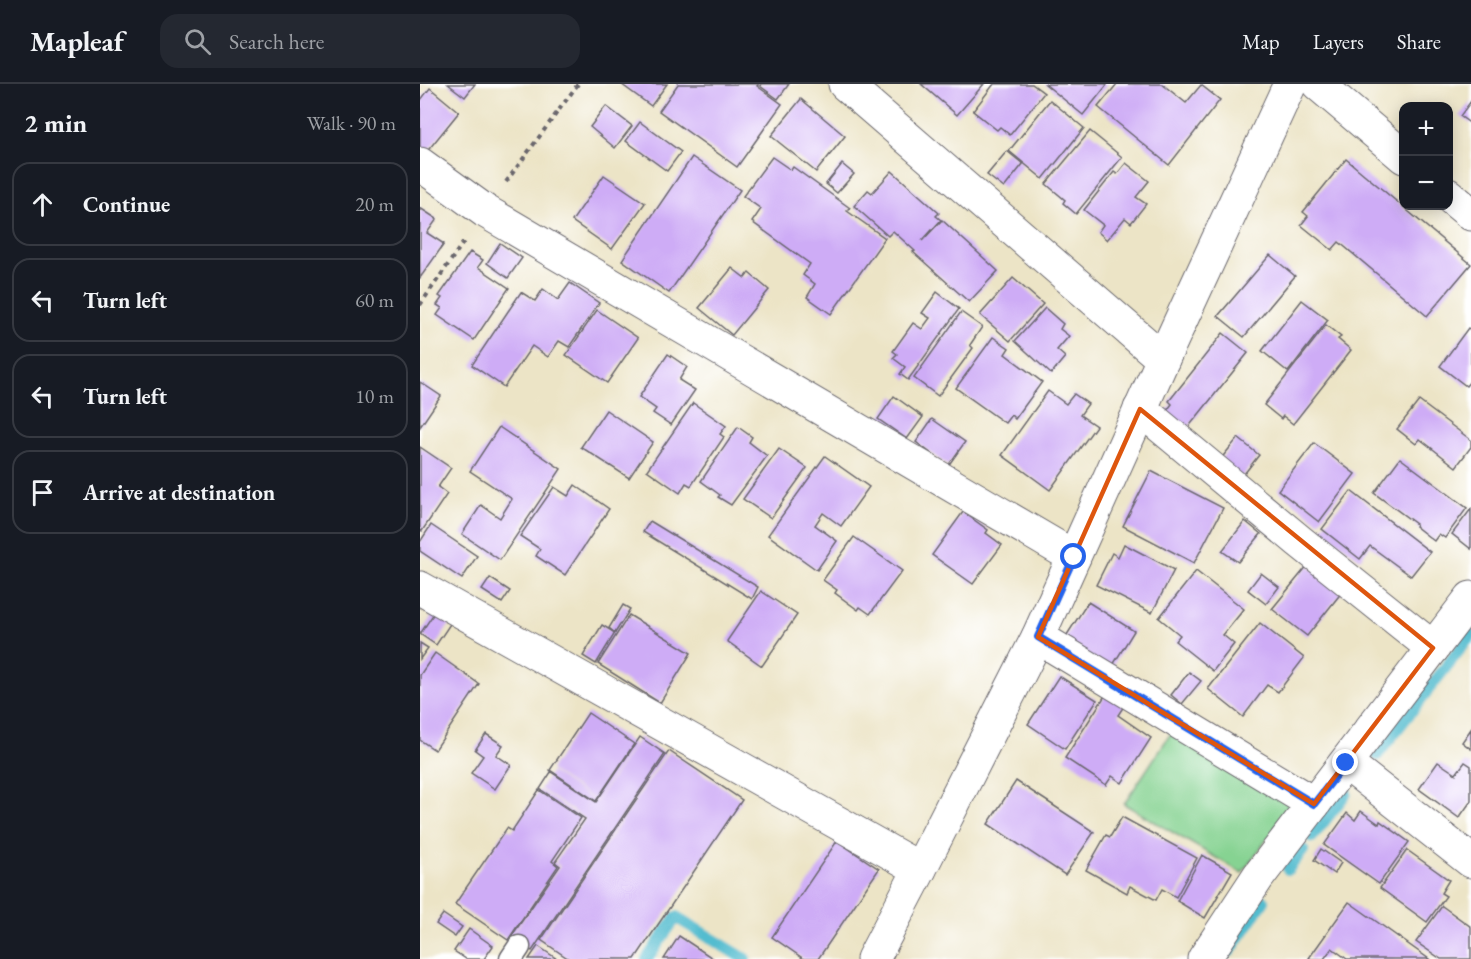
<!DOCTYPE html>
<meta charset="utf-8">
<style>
:root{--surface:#171b24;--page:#242831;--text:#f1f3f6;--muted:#9ea1a6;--line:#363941}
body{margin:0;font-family:"EB Garamond",serif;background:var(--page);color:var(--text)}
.controls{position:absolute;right:18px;top:18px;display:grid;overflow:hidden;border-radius:12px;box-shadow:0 3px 15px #0003}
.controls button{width:54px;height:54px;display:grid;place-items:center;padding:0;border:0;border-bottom:2px solid var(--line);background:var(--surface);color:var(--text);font:30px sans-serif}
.stop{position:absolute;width:18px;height:18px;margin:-14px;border:4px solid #2563eb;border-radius:50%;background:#fff}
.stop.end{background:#2563eb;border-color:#fff;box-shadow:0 2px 6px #0008}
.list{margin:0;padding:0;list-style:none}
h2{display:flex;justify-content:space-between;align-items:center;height:78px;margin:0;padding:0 24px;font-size:26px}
h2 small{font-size:20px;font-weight:400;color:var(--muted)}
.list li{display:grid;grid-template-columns:39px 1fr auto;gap:18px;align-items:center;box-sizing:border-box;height:84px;margin:0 12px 12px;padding:0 12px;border:2px solid var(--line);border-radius:18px}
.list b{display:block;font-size:22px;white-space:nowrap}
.list em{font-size:20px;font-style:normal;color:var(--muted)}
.icon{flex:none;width:33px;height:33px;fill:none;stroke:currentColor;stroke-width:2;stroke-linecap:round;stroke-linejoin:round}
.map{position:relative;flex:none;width:1051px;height:875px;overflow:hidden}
header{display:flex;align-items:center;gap:36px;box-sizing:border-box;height:84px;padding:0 30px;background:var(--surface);border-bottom:2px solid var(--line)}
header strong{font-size:28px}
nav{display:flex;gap:33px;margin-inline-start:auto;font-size:21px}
.search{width:420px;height:54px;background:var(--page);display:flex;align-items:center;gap:15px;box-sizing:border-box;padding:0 21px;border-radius:18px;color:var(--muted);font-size:22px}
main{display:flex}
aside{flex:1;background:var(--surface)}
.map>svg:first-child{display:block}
.green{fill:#86d392;stroke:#547a66;stroke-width:1.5}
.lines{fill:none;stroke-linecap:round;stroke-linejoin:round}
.stream{stroke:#52bccf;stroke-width:12}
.building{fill:#ceacf6}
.lane-casing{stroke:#69666c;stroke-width:25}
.street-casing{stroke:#69666c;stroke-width:35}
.secondary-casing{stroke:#69666c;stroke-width:35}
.path{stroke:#69666c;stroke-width:4;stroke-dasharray:4.5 4.5;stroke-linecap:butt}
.lane{stroke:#fff;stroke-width:22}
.street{stroke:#fff;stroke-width:33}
.secondary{stroke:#fff;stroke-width:33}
.route{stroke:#2563eb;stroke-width:8}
.marked{fill:none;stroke:#de560e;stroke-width:4.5;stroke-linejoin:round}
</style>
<header>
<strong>Mapleaf</strong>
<div class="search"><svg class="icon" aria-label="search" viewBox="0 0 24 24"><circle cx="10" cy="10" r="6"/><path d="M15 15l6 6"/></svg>Search here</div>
<nav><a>Map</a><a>Layers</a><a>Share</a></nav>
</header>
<main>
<aside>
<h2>2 min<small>Walk · 90 m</small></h2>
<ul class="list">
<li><svg class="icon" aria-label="ahead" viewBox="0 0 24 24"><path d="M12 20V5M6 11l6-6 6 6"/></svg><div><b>Continue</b></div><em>20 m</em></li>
<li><svg class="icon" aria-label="left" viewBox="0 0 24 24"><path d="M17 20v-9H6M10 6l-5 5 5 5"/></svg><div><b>Turn left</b></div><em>60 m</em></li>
<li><svg class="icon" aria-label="left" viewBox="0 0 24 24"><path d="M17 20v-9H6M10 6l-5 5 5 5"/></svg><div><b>Turn left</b></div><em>10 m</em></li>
<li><svg class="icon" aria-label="arrive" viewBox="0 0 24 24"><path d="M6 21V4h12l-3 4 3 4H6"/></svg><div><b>Arrive at destination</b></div></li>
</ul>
</aside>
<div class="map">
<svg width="1051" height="875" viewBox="0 0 1051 875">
<rect width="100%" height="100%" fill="#fff"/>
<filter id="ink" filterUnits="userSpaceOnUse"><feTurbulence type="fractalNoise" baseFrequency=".0167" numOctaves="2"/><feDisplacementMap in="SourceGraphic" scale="12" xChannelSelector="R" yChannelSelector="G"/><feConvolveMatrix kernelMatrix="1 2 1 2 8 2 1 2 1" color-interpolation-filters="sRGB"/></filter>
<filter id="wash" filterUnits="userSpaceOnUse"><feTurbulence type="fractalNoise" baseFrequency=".008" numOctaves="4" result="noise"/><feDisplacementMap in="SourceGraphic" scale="24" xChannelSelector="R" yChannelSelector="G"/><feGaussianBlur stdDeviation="1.35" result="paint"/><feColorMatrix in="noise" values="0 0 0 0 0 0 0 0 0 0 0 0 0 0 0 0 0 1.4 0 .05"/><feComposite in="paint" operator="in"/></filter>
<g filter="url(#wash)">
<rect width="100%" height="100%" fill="#ece4c6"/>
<!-- green -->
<path class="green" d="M753,646L876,716L822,789L704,720Z"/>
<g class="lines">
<!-- stream -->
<g class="stream">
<path d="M957,671L1051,551"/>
<path d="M892,753L926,709"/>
<path d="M868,785L883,766"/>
<path d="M810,867L844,817"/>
<path d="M227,875L256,833L325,875"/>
</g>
</g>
<g id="blocks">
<!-- building -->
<g class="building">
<path d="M28,0H55L45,13Z"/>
<path d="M201,0H247L231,22Z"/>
<path d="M258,0H339L337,2L362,20L317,83L239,27Z"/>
<path d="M341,0H369L358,15L340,2Z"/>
<path d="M501,0H564L537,31Z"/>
<path d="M574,0H612L624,9L590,51L580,43L577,46L553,27Z"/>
<path d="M625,0H686L687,1L663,31Z"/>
<path d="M697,0H742L766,19L781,1L800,16L749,81L678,23Z"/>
<path d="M10,4L39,28L5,70L0,66V17Z"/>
<path d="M381,15L425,52L396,88L351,52Z"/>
<path d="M630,16L664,44L623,95L589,67Z"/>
<path d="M1051,17V40L1040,32Z"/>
<path d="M186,22L212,42L195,64L170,43Z"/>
<path d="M220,38L261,68L247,87L206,57Z"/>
<path d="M670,47L702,73L656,130L643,119L645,116L626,100Z"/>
<path d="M587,67L603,80L584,104L567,91Z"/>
<path d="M272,73L320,106L249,209L202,176Z"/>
<path d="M352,73L371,86L373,83L430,124L427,127L465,154L411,230L387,213L395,200L383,191L390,180L332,138L341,125L323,112Z"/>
<path d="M926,75L1051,180L1007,232L919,158L912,166L881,141L888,132L883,128Z"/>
<path d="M706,79L729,97L716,113L726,120L711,139L705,134L687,156L678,148L683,141L664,126L694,88L697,90Z"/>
<path d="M422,80L434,90L417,109L406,100Z"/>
<path d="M472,87L519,129L516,132L521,136L502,157L522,136L578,187L549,218L493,168L495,167L473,147L468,152L434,122L448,106L452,109Z"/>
<path d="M184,91L225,119L192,165L152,137Z"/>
<path d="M0,124L17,135L7,149L24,160L0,194Z"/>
<path d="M80,159L102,174L88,194L67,179Z"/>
<path d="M50,168L63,176L58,183L89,204L54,256L17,231L22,224L17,221L22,214L19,212Z"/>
<path d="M850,171L875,192L824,253L798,232Z"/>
<path d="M312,184L325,194L329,189L349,206L312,251L279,224Z"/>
<path d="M593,194L623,220L590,257L560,231Z"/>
<path d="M150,199L179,219L149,263L139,257L128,273L112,262L84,303L52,281L101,208L115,217L123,205L138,216Z"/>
<path d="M517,208L539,225L488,296L480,290L485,283L473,274L477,270L473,267L493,239L502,245L510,234L502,229Z"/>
<path d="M882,216L908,236L868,288L842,267Z"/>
<path d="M625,224L643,240L640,245L649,252L637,266L645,273L631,290L595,257Z"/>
<path d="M177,226L218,254L187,299L146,271Z"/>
<path d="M541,228L562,243L550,261L553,264L518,312L494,294Z"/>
<path d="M906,241L921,253L918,255L931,266L873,340L863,332L861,335L844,321Z"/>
<path d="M1048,244L1051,246V296L1046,302L1020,282Z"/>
<path d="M803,249L828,269L767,345L745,329L752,320L749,317Z"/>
<path d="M573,253L589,264L585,270L622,298L595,335L591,331L585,339L536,304Z"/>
<path d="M248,270L267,283L259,296L275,306L251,341L233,329L236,325L219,313Z"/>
<path d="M0,298L21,312L0,343Z"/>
<path d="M628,307L646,320L654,310L668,320L660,331L676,342L630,406L582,371Z"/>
<path d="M474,312L503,333L487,355L458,335Z"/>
<path d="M999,317L1051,356V363L1036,383L1000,355L996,360L977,345Z"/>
<path d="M273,319L306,342L300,350L304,353L271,402L266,399L260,409L227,386Z"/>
<path d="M186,326L233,358L209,394L161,363Z"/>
<path d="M512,335L545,358L528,382L496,358Z"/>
<path d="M79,343L141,385L80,476L42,450L61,421L80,434L92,415L50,387Z"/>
<path d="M318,343L332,353L329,358L347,372L311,421L298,413L300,411L281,397Z"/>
<path d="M818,354L839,371L821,394L799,377Z"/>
<path d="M894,359L935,390L899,438L858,406Z"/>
<path d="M0,363L31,384L18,403L27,410L2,447L0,446Z"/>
<path d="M359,365L387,384L351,434L323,415Z"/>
<path d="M405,372L449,403L421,442L403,429L395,441L417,457L397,486L348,451Z"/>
<path d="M980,374L1047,424L1025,454L1019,450L1014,457L995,442L996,440L954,409Z"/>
<path d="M731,387L803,424L774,479L703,442Z"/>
<path d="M155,401L189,425L145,491L116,472L120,465L100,452L134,403L148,412Z"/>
<path d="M931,407L1010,468L991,492L950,462L940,475L902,445Z"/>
<path d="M1051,425V465L1032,450Z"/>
<path d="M543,428L568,446L566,449L582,461L553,500L512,471Z"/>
<path d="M230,437L338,503L332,515L223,448Z"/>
<path d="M825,437L841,450L818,478L802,467Z"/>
<path d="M11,441L57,472L42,495L0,467V458Z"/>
<path d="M434,453L482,487L450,530L440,523L438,526L415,509L417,506L403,496Z"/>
<path d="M704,460L754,486L732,529L676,501L692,469L698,473Z"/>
<path d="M888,481L922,508L887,552L852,525Z"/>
<path d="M776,487L824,525L803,551L814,560L793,587L755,557L760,551L739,534Z"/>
<path d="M841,489L859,503L846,520L828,506Z"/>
<path d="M70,494L90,507L82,519L62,506Z"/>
<path d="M341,507L377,531L342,582L307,557Z"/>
<path d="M668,518L714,547L690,586L643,557Z"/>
<path d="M203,521L210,525L195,549L189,544Z"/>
<path d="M16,526L32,537L16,561L0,550Z"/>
<path d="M209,531L271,569L240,619L178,580Z"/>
<path d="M840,539L884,574L858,608L847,601L823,633L788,605Z"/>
<path d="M182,541L195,549L176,580L163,572Z"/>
<path d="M0,559L8,564L0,575Z"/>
<path d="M15,569L59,600L15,666L0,656V591Z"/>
<path d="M769,588L781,597L762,620L751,611Z"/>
<path d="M639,592L677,616L645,665L608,640Z"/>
<path d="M688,607L706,619L698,631L731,654L702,699L692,692L686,701L645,674Z"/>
<path d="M168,629L214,660L176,717L130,686Z"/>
<path d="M1051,645V665L1042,658Z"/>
<path d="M66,650L83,661L76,671L91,681L75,705L51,689L63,672L55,666Z"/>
<path d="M220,653L245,670L112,867L91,853L140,782L135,778L165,735L120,705L131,688L176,718Z"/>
<path d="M249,667L322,716L215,875H149L121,856Z"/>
<path d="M1018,678L1036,690L1045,678L1051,682V717L1039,734L999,705Z"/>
<path d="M596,697L674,748L645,791L568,740Z"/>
<path d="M119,706L161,734L132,777L138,782L88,856L35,820L87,744L92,747Z"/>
<path d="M941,727L959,740L960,737L989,758L959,800L904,761L927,729L935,736Z"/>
<path d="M702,733L777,774L756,813L742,805L736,816L710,802L707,809L666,786L686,751L690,753Z"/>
<path d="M417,757L459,785L398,875H384L352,853Z"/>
<path d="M901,765L921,779L914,790L894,776Z"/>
<path d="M987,766L1029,796L1021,809L1026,812L1007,838L960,804Z"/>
<path d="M782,771L812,788L785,834L757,817Z"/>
<path d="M929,818L1009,875H927L912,864L904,875H891L889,874Z"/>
<path d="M1022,822L1051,843V875H1021L996,858Z"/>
<path d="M23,830L42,843L35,853L16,840Z"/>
<path d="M49,845L73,862L64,875H46L34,867Z"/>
<path d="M259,852L294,875H244Z"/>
<path d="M118,862L137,875H109Z"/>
</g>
</g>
</g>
<g filter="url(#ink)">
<use href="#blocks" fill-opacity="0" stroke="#69666c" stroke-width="1.5"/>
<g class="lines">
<defs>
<path id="lane" d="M91,875L99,863"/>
<g id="street">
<path d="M898,0L984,73"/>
<path d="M0,80L65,127L654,473"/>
<path d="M1028,111L1051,130"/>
<path d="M720,325L879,457L1013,564"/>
<path d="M0,504L500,785"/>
<path d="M618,553L894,720"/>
<path d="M926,679L1051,777"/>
<path d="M453,875L500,785L618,553L743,275L870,0"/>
<path d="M784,875L838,793L1051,514"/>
</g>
<path id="secondary" d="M425,0L743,275"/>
</defs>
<!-- lane casing -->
<use href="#lane" class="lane-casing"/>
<!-- street casing -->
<use href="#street" class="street-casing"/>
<!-- secondary casing -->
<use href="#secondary" class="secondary-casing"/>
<!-- path -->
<g class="path">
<path d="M86,98L158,0"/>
<path d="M0,221L45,156"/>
</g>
<!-- lane -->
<use href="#lane" class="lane"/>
<!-- street -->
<use href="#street" class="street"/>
<!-- secondary -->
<use href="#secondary" class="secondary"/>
</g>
</g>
<g class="lines" filter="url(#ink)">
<!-- route -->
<path class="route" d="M654,473L618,553L894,720L926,679"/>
</g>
<!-- marked area -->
<path class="marked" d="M720,325L1013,564L894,720L618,553Z"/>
</svg>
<div class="controls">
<button>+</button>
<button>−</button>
</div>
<div class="stop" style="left:654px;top:473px"></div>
<div class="stop end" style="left:926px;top:679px"></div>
</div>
</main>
